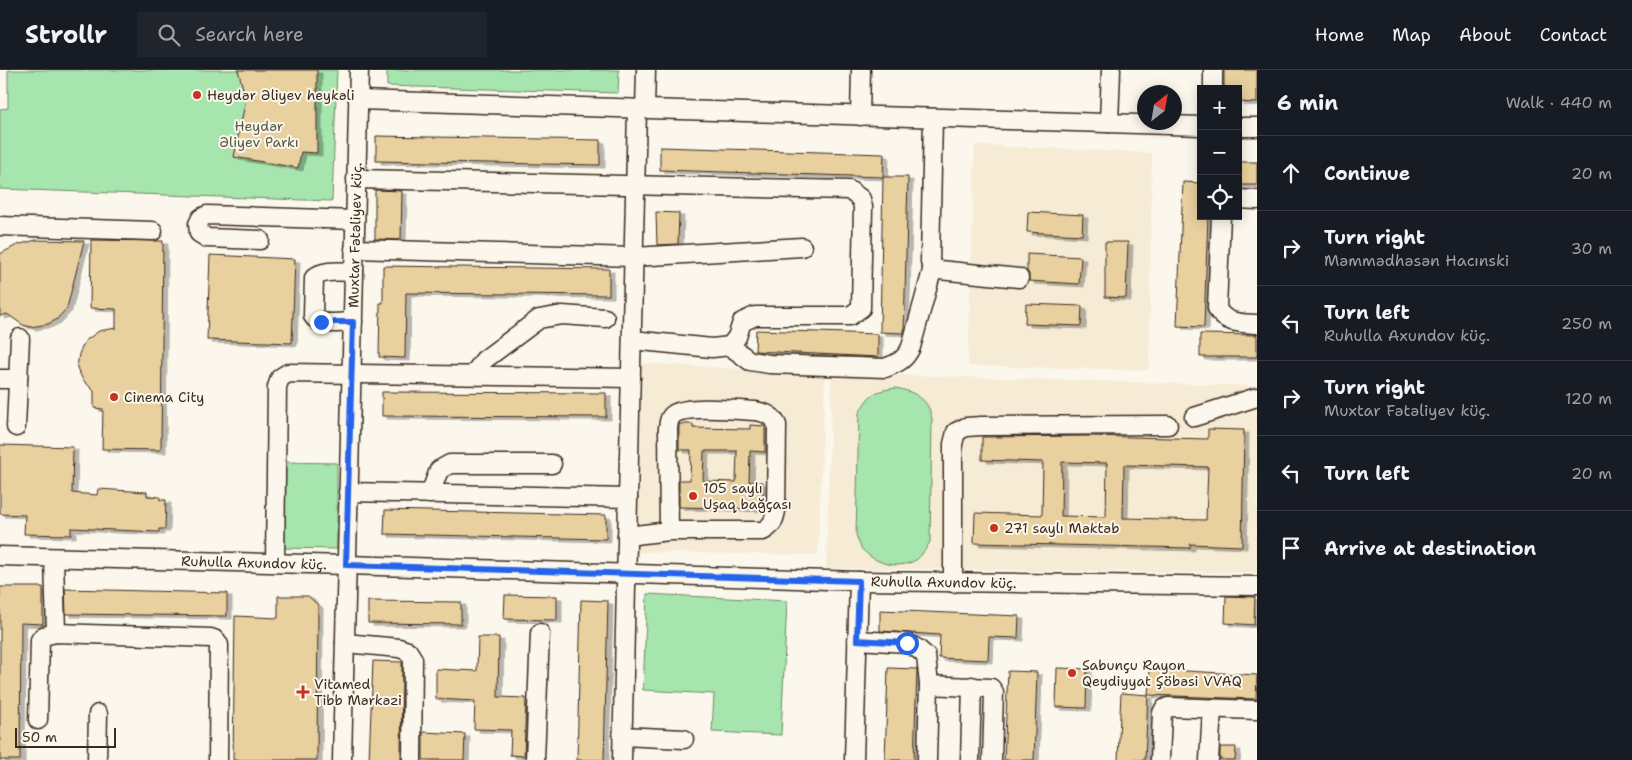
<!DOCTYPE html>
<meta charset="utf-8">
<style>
:root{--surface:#171b24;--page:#20242c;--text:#f1f3f6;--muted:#9ea1a6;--line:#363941}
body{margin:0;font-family:"Shantell Sans",sans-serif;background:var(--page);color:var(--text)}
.controls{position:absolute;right:15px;top:15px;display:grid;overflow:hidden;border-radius:0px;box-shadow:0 2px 12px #0003}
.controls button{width:45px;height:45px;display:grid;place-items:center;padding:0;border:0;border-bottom:1px solid var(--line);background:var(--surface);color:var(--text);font:25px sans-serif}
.compass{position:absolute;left:1137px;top:15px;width:45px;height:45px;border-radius:50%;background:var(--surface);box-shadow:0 2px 12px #0003;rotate:31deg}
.scale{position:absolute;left:15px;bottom:12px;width:101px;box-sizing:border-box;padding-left:5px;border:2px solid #3b2a1e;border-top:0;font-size:14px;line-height:18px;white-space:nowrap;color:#3b2a1e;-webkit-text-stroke:4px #fbf7ec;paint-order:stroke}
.stop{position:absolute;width:15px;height:15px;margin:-11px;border:4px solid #2563eb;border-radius:50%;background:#fff}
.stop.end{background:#2563eb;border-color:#fff;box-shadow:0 1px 5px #0008}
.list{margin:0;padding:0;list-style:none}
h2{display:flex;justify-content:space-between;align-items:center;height:65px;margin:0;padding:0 20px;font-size:21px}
h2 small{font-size:16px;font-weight:400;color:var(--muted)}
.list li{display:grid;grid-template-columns:32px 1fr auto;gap:15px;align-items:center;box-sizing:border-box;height:75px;padding:0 20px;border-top:1px solid var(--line)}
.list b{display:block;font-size:19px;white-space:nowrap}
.list p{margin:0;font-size:16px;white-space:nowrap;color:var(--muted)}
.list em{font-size:16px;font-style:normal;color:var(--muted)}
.icon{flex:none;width:28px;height:28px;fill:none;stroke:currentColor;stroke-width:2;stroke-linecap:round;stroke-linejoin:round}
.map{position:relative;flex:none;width:1257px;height:690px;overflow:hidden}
header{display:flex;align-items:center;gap:30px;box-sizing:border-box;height:70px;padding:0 25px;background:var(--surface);border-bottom:1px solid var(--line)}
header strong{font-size:24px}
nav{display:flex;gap:28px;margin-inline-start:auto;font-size:18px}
.search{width:350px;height:45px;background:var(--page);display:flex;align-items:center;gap:12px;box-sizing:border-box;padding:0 18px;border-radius:0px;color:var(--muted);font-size:19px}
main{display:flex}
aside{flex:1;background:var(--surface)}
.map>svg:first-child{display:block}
.built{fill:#f6ebd5}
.green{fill:#a6e5ad;stroke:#708866}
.building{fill:#e9d09f;stroke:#3b2a1e;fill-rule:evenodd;filter:url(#shadow)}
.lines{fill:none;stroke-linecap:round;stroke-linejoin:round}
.minor-casing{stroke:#3b2a1e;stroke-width:21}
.minor{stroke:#fbf7ec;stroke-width:18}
.route{stroke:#2563eb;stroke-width:6}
.poi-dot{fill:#c8321e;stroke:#fbf7ec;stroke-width:2}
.labels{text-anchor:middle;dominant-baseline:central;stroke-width:4;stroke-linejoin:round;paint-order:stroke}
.poi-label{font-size:14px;fill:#3b2a1e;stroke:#fbf7ec;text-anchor:start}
.park-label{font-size:14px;fill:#565942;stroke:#fbf7ec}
.street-label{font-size:14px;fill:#3b2a1e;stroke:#fbf7ec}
</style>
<header>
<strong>Strollr</strong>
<div class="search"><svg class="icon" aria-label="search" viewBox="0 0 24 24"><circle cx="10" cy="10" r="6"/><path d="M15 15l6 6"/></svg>Search here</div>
<nav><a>Home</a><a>Map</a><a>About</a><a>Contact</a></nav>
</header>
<main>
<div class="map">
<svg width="1257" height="690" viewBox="0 0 1257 690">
<defs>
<filter id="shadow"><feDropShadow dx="5" dy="3" stdDeviation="0" flood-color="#0004"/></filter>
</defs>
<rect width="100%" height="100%" fill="#fbf7ec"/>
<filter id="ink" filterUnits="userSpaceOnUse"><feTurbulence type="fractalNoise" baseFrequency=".02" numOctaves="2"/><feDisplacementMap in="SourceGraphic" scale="10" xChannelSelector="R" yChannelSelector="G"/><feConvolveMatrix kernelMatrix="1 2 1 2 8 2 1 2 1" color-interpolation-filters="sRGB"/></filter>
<g filter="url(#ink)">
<!-- built -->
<g class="built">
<path d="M975,75L1152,83L1149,300L968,296Z"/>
<path d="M642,293L825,304L818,485L637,482Z"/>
<path d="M832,303L1257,316V503L826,498Z"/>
</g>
<!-- green -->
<g class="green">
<path d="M8,0H337L332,131L0,119V39L8,38Z"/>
<path d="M387,0H619L618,23L387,16Z"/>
<path d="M896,318C914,322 929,328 932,349L930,472C926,478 922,486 916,490C898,500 875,494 862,479C859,475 858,469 856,465L859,343C870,323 874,321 896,318Z"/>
<path d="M282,392L337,393V479L281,478Z"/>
<path d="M647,524L787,531L781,665L712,662L714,624L643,620Z"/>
</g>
<!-- building -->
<g class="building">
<path d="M238,0H317V83L301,82L298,98L234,87L246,29Z"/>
<path d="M1224,0H1257V33L1238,32V19H1224Z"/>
<path d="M376,66L600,70V95L376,91Z"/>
<path d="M660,77L884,84L883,107L660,100Z"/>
<rect x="1238" y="92" width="19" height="23"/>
<path d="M883,107H908L904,263L880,262Z"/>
<path d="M1183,112L1201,113V146H1208L1204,257L1177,256Z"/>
<path d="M375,120L402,121L401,170L375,169Z"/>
<path d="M656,142L679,143L678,174L657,175Z"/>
<path d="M1028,142L1083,145L1082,165L1027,162Z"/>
<path d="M36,170L84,171L67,238L56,250L48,254L31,257L23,255L7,244L0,246V184L17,175Z"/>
<path d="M91,170L163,171L161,380L102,379L103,339L94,338V321L83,310L77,298L79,284L85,271L99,261L116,258V239L90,238Z"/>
<path d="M1105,172H1128L1126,228L1105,227Z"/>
<path d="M1027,184L1081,187L1079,214L1029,211V204L1027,201Z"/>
<path d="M210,185L295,189L292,273L207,270Z"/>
<path d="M383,196L609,199V225L406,223L405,288L379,287L380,233H383Z"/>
<path d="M1026,234L1082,236L1081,256L1025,254Z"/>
<path d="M756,260L878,264V287L755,281Z"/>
<path d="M1200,264L1257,265V287H1200Z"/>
<path d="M382,322L606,323V347L382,346Z"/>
<path d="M679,354H693V358L750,359V355L765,356V382L750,381L749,412H763V439L679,437V410H690L691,380H679ZM704,381H737L736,412L703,411Z"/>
<path d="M1208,359L1244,360L1242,476L1190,474V478L974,473L975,443L1042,445L1043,392L982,390V367L1092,366L1208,369ZM1062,392L1107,393L1106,447L1061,446ZM1124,395L1208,397L1206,450L1123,448Z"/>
<path d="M0,375L73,377L72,423L97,425L98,419L147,422V426L160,427V430H166L165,459H159V462L71,458V465L24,464L25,445L0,444Z"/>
<path d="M385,440L606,445V469L384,464Z"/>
<path d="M0,517H43V554L21,553L20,690H0Z"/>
<path d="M65,519L227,523V546L66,544Z"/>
<path d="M505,525L557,526V550L504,549Z"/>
<path d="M278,526H308L318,535L317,690H233L235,546L278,548Z"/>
<path d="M1226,526L1255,527L1254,555L1225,553Z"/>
<path d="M581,530L608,531L604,690H577Z"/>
<path d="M368,531L461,532V554L368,553Z"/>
<path d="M880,540L1019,546L1018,568L989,567L988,590L939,588L940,565L880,561Z"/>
<path d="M478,567H499L498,627L526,628L524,686L510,685L511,660L474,659L475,631L436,629V599L477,601Z"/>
<path d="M373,591L402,592L401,690H369Z"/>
<path d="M888,598L917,599L914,690H885Z"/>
<path d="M1057,598L1087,599L1086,638L1056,637Z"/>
<path d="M1150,599L1257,605L1256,629L1148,625Z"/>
<path d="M1008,601L1037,602L1034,690H1004Z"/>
<path d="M1121,623L1148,625L1145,690H1118Z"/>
<path d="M423,662L465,664L464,690H423Z"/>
<path d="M1220,677H1236L1235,690H1220Z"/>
</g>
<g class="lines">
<defs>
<g id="minor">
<path d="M1213,19V0"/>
<path d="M358,30L1201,56"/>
<path d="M645,39L646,0"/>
<path d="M860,46L861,0"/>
<path d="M933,48L930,192L933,197L939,200L1019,208"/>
<path d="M1109,53L1111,0"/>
<path d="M1238,57H1257"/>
<path d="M356,109L849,120L861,129L863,137L861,238L850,246H755L742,252L737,267L730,276L712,278L632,270"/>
<path d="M1238,129L1257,130"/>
<path d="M1221,146L1217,238C1224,254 1242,253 1257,254"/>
<path d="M0,156L153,161"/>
<path d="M260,170L207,168L199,163L198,154L201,148L207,145L355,150"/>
<path d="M354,179L634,187L802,177"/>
<path d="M353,252C341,252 320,257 313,246L314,208C323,199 342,202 354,202"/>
<path d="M730,276L750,291L769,294L885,298C898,293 905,290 911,277L933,197"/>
<path d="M473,305L484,290L539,249L562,245L605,248"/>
<path d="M0,309H18"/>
<path d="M1194,347L1257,327"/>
<path d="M16,357L20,268"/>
<path d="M348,422L628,428"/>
<path d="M430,424L439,400L450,394H552"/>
<path d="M627,466L669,461H763C772,456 774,451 776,441L777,355C772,345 766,343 756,341C738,340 687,335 674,344C669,347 669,352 668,358L669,461"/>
<path id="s1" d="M0,486L347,495L859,511L1257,516"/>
<path d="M54,488L56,563"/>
<path d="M275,493L277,317L280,308L288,303L631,308"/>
<path d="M953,513V374L956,362L966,357L981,356L1168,355"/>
<path d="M857,570L907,573L918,579L926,586L929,615L927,690"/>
<path d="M345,573L399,578L408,581L413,589L412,690"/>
<path d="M929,615L991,618L994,622L992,690"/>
<path d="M38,650L40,570L43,566L56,563L211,568L216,570L219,575L218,690"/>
<path d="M622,666L684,669"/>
<path d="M97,690L98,644"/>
<path id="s2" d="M342,690L359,0"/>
<path d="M535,690L540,563"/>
<path d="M622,690L637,39"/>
<path d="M854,690L859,511"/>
<path d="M970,690L972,616"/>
<path d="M1160,690L1162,643L1164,639L1168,637L1257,640"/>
<path d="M1209,690L1212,639"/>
</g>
</defs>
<!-- minor casing -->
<use href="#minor" class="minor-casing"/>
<!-- minor -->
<use href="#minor" class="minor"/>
</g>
</g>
<g class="lines" filter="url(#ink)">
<!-- route -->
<path class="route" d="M321,252H353L346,495L859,511L857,570L907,573"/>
</g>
<!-- markers -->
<g class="poi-dot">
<circle cx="197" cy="25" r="5"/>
<circle cx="114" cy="327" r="5"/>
<circle cx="693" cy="426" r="5"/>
<circle cx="994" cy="458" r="5"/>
<circle cx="1072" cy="603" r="5"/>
<path d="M300.5 614.5h5v5h5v5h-5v5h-5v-5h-5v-5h5z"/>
</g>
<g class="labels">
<!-- poi labels -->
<g class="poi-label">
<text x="207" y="25">Heydər Əliyev heykəli</text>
<text x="124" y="327">Cinema City</text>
<text x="703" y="418">105 saylı<tspan x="703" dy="16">Uşaq bağçası</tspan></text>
<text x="1004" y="458">271 saylı Məktəb</text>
<text x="1082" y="595">Sabunçu Rayon<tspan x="1082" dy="16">Qeydiyyat Şöbəsi VVAQ</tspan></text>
<text x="314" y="614">Vitamed<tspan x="314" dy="16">Tibb Mərkəzi</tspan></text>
</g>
<!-- park labels -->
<g class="park-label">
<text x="259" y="56">Heydər<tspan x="259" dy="16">Əliyev Parkı</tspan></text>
</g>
<!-- street labels -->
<g class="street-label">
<text stroke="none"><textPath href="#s2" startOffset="525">Muxtar Fətəliyev küç.</textPath></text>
<text stroke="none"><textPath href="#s1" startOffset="254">Ruhulla Axundov küç.</textPath></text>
<text stroke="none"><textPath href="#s1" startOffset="944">Ruhulla Axundov küç.</textPath></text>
</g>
</g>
</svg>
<div class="controls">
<button>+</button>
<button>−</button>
<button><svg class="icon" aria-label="locate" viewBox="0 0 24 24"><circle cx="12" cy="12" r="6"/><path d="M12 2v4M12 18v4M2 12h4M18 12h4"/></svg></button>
</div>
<svg class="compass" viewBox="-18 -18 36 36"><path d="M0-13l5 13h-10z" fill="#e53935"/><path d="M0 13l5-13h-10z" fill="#9ea1a6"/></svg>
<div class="scale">50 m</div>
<div class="stop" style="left:907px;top:573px"></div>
<div class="stop end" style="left:321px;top:252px"></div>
</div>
<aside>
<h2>6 min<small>Walk · 440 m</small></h2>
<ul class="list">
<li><svg class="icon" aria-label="ahead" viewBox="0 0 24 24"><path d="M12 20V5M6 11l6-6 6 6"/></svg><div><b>Continue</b></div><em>20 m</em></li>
<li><svg class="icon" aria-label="right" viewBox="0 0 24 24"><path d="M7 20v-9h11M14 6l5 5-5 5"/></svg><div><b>Turn right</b><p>Məmmədhəsən Hacınski</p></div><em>30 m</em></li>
<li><svg class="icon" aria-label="left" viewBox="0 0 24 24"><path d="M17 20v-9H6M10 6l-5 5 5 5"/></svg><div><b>Turn left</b><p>Ruhulla Axundov küç.</p></div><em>250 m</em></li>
<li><svg class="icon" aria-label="right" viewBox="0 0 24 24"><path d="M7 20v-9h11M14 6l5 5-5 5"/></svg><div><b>Turn right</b><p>Muxtar Fətəliyev küç.</p></div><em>120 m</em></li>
<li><svg class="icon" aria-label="left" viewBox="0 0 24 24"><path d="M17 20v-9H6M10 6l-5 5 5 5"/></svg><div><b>Turn left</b></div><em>20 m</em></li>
<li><svg class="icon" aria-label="arrive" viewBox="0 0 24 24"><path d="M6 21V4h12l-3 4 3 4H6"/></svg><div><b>Arrive at destination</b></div></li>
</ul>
</aside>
</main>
